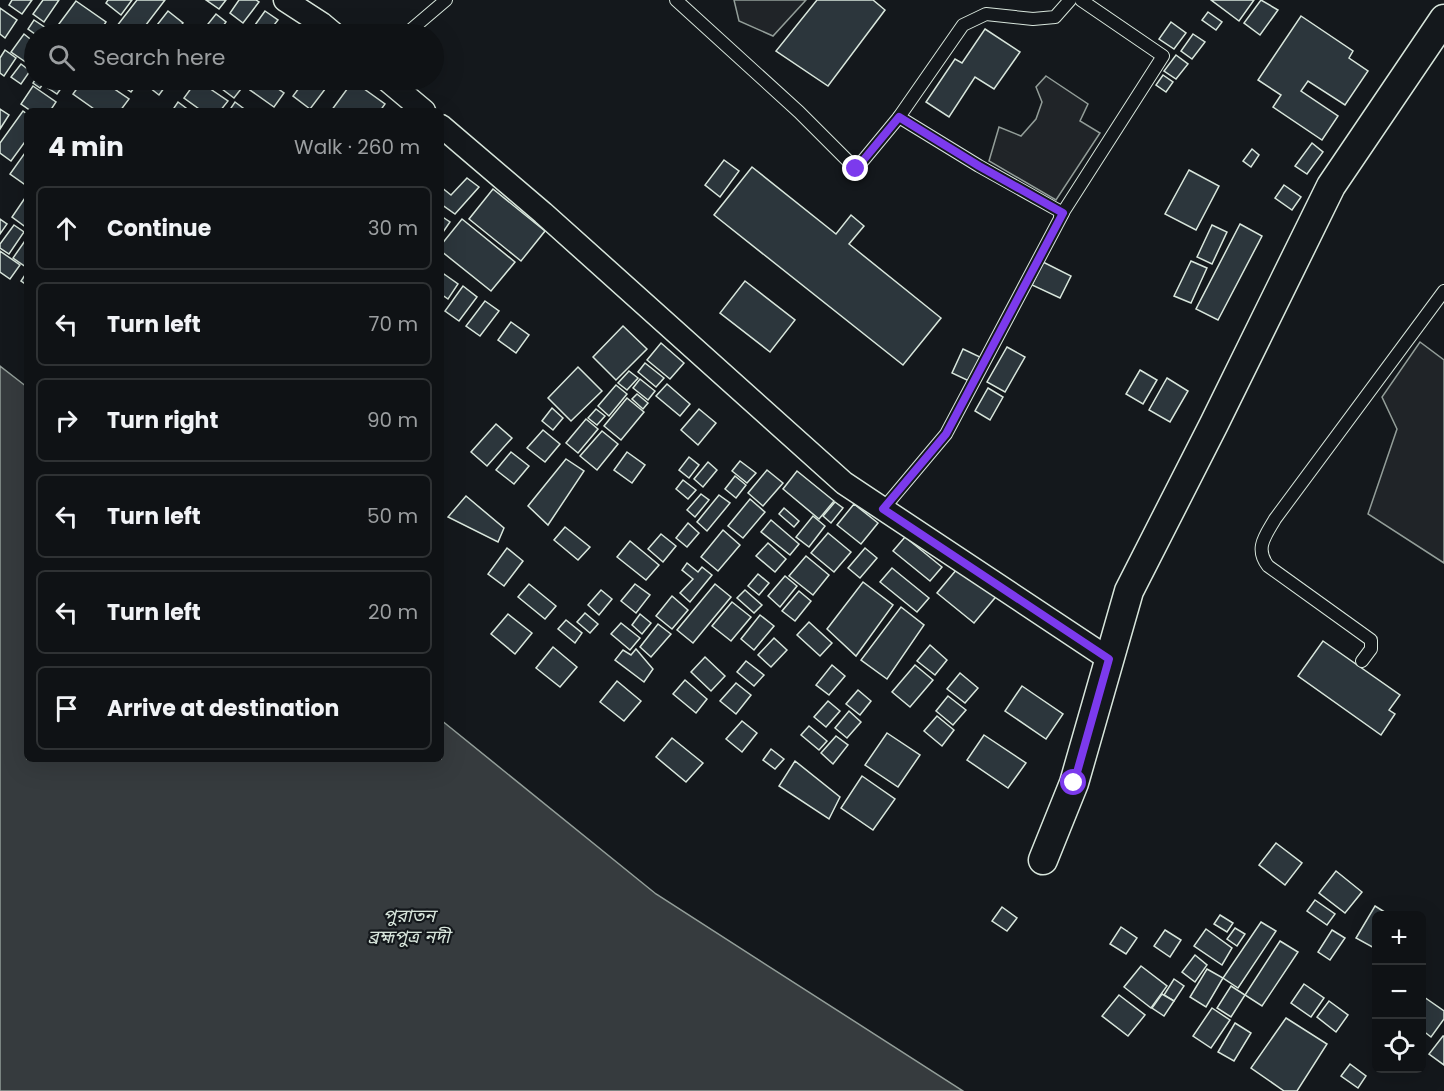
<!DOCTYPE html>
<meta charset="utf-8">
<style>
:root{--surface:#0f1215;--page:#1d2022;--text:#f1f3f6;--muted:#9b9ea0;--line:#2f3234}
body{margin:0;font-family:Poppins,"Noto Sans Bengali",sans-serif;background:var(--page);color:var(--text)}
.controls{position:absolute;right:18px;bottom:18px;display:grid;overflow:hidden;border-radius:9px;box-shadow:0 6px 24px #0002}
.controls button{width:54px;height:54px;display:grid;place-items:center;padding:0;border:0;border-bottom:2px solid var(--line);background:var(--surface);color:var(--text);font:30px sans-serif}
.stop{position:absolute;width:18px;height:18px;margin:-14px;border:4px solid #7c3aed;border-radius:50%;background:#fff}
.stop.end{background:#7c3aed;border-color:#fff;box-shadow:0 2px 6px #0008}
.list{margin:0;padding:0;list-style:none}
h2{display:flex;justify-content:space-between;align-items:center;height:78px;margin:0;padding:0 24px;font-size:26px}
h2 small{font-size:20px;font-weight:400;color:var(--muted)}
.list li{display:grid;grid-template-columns:39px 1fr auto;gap:18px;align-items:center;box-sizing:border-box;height:84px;margin:0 12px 12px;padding:0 12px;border:2px solid var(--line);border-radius:9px}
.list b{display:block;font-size:22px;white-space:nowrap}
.list em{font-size:20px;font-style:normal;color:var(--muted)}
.icon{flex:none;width:33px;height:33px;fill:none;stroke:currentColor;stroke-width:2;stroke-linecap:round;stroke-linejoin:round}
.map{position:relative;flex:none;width:1444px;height:1091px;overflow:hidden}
.search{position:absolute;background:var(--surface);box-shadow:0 6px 24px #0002;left:24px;top:24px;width:420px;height:66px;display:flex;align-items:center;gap:15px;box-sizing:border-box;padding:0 21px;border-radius:33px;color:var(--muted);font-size:22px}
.panel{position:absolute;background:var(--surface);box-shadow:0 6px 24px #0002;left:24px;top:108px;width:420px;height:654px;border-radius:9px}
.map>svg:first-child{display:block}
.green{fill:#202428;stroke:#939e99;stroke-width:1.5}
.water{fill:#363b3e;stroke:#939e99;stroke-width:1.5}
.building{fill:#2c363c;stroke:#d8e6dc;stroke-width:1.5}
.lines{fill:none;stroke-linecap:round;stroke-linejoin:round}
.service-casing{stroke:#d8e6dc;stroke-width:14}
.minor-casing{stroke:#d8e6dc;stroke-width:25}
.tertiary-casing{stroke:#d8e6dc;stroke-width:31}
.service{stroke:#14181c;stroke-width:12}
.minor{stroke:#14181c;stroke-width:22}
.tertiary{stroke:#14181c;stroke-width:28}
.route{stroke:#7c3aed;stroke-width:8}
.labels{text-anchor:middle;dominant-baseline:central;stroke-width:4.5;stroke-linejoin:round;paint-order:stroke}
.water-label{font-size:18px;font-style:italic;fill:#d8e6dc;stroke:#14181c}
</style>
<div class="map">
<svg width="1444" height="1091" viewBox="0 0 1444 1091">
<rect width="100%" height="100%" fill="#14181c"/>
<!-- green -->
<g class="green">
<path d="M734,0H806L773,36L739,21Z"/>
<path d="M1046,76L1088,104L1080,121L1100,133L1056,200L989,161L999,127L1021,136L1036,119L1042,102L1036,87Z"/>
<path d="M1420,342L1444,360V563L1368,514L1397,429L1382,397Z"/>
</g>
<!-- water -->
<path class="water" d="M0,366L27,387V759H441V720L656,894L963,1091H0Z"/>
<!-- building -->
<g class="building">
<path d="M12,0H32L22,14L9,5Z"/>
<path d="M43,0H59L44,22L33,14Z"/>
<path d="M108,0H132L121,15L106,3Z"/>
<path d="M137,0H165L139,34H118L113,31Z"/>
<path d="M206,0H226L219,9Z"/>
<path d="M239,0H256L259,2L243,23L230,13Z"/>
<path d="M817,0H873L885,10L828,86L776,51Z"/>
<path d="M1211,0H1254L1239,21Z"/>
<path d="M1261,0L1278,10L1260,35L1244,23Z"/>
<path d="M76,1L106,22L98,34H57L53,32Z"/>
<path d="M0,8L17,20L5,38L0,34Z"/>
<path d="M168,11L183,23L175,34H150Z"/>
<path d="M265,11L278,20L267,34L255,25Z"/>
<path d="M1208,12L1222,22L1216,30L1202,20Z"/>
<path d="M216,14L226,22L217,34H200Z"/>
<path d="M1301,16L1353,51L1349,58L1368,71L1345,105L1308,81L1301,91L1338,116L1322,140L1273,107L1281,95L1258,80Z"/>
<path d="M34,20L49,30L46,34H35L28,29Z"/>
<path d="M306,21L317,34H300L297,33Z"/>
<path d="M1171,22L1186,33L1174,49L1159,39Z"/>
<path d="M985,29L1020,52L994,89L975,77L949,117L926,102L955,59L962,63Z"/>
<path d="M24,34L34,42V59L30,65L11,52Z"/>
<path d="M1193,34L1205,42L1192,59L1181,51Z"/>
<path d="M5,50L16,58L4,76L0,73V58Z"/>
<path d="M1176,55L1188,64L1176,79L1164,71Z"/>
<path d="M21,64L30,71L21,84L11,77Z"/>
<path d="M1163,75L1173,82L1166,92L1156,85Z"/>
<path d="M35,80H46L40,88L33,83Z"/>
<path d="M49,80H67L57,94L45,86Z"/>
<path d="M83,80H101L129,99L120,111H97L73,94Z"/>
<path d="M114,80H140L131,92Z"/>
<path d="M149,80H170L159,95L145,84Z"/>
<path d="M197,80L228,101L220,111H202L184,98Z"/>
<path d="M210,80H248L234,98Z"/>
<path d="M258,80H265L284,93L274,107L250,90Z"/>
<path d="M295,80H332L310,109L293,96L302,84Z"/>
<path d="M353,81L385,104L380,111H331Z"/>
<path d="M33,86L56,102L50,111H31L21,104Z"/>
<path d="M178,102L190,111H172Z"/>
<path d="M235,102L247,111H229Z"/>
<path d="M0,109L9,115L0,129Z"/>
<path d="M23,111L27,114V139L11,161L0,153V143Z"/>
<path d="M1312,143L1323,152L1307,174L1295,166Z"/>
<path d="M1252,149L1259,155L1251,167L1243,161Z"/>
<path d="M27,150V186L10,174Z"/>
<path d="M724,160L739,171L720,197L705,185Z"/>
<path d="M752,167L836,234L851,215L864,226L849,244L941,318L903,365L714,215Z"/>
<path d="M1189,170L1219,186L1196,230L1165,214Z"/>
<path d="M467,178L479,187L455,214L441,204V187L451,195Z"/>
<path d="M1284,185L1301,197L1292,210L1275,198Z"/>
<path d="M493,189L545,231L521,261L469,219Z"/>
<path d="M27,195V228L12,217Z"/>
<path d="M441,216L450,222L441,235Z"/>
<path d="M0,219L7,224L0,234Z"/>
<path d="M462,219L515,262L491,291L441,251V245Z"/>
<path d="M1240,224L1262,236L1218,320L1196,309Z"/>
<path d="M14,225L24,232L9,254L0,248V244Z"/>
<path d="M1212,225L1227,232L1212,264L1197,257Z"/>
<path d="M27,238V266L26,267L13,258Z"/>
<path d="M0,251L20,265L10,279L0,272Z"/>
<path d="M1191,261L1207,268L1191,303L1174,296Z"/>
<path d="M1043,262L1071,276L1060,298L1032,285Z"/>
<path d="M27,272V285L21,281Z"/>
<path d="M444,274L458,284L448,299L441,294V279Z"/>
<path d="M745,281L795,320L770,352L720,313Z"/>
<path d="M463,286L477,297L459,321L445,311Z"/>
<path d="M485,301L499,311L480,336L466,326Z"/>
<path d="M511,322L529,335L516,353L498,340Z"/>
<path d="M623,326L647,349L616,380L593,357Z"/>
<path d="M661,343L684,363L670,379L647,360Z"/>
<path d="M1007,347L1025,357L1005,392L987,382Z"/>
<path d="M963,349L980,357L969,381L952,373Z"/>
<path d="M645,363L664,378L656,387L638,372Z"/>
<path d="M578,367L602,391L571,421L548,398Z"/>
<path d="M1140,370L1157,380L1143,404L1126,394Z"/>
<path d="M629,371L638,378L627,390L618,383Z"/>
<path d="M1167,378L1188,391L1170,422L1149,410Z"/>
<path d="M640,379L655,391L648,400L633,388Z"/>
<path d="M667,384L690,404L680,416L656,396Z"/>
<path d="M616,385L627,394L609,416L598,406Z"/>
<path d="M988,388L1003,397L990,420L975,411Z"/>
<path d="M637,394L648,403L643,409L632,399Z"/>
<path d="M627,398L644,412L621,440L604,426Z"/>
<path d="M552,408L563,418L553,430L542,421Z"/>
<path d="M596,409L605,416L597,425L588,418Z"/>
<path d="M699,409L716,423L698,445L681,430Z"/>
<path d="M586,419L598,429L578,453L566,443Z"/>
<path d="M496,424L512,438L487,466L471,452Z"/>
<path d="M543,430L560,444L545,462L527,448Z"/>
<path d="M602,431L618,444L597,470L580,456Z"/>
<path d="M511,452L529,466L514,484L496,470Z"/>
<path d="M627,452L645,465L632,483L614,470Z"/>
<path d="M689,457L699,465L689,478L679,470Z"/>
<path d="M566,459L584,471L548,525L528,506Z"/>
<path d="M740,461L756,473L747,483L732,471Z"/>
<path d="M708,462L717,470L703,487L694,479Z"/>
<path d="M767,470L783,483L763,506L748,493Z"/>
<path d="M797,471L834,501L819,519L783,489Z"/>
<path d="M735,476L746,485L736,498L725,489Z"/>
<path d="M683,480L696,490L688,499L676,489Z"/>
<path d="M701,494L709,500L695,517L687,510Z"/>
<path d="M719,495L730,503L707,531L697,522Z"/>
<path d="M466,496L504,528L498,542L448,517Z"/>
<path d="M750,499L765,512L743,538L728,526Z"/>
<path d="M835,502L843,508L831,523L823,516Z"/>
<path d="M854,504L878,523L861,544L837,525Z"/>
<path d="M784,508L799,521L794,527L779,514Z"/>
<path d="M813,516L825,526L809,547L796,537Z"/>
<path d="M771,520L799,544L790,555L761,532Z"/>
<path d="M688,523L699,533L687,547L676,538Z"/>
<path d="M565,527L590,547L578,560L554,540Z"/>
<path d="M723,530L740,545L718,571L701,557Z"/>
<path d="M828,533L851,552L834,572L811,553Z"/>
<path d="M661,534L676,546L663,562L648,549Z"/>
<path d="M905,537L942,567L930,581L893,551Z"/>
<path d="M630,541L659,565L646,580L617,557Z"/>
<path d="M768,543L786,559L775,572L756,556Z"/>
<path d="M507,548L523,561L504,586L488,574Z"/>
<path d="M865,548L877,558L860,578L848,568Z"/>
<path d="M806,556L829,575L813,595L789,576Z"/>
<path d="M687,563L698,572L702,567L712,575L690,602L680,593L693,579L682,570Z"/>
<path d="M962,563L999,593L974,623L937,593Z"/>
<path d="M892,568L929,598L917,612L880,582Z"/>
<path d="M758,574L769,583L759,595L748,586Z"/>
<path d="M785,576L797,586L780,607L768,596Z"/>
<path d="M863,582L893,605L856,656L827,629Z"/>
<path d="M529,584L556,606L545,619L518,597Z"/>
<path d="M635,584L650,595L636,613L621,601Z"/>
<path d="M715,584L731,597L693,643L677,630Z"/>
<path d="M601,590L612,599L599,615L588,605Z"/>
<path d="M745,590L762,605L754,613L737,598Z"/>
<path d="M799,591L811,601L795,621L782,611Z"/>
<path d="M672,596L688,610L672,629L656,616Z"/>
<path d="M732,602L751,617L731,641L712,626Z"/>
<path d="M901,607L924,625L887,679L861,660Z"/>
<path d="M585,613L598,624L590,633L577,622Z"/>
<path d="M508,614L532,633L515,654L491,634Z"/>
<path d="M640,614L651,623L642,634L632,625Z"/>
<path d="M760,615L774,626L754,650L741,639Z"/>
<path d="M566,620L582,633L575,643L558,629Z"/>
<path d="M809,622L832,643L820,656L797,635Z"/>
<path d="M621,623L640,638L630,650L611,634Z"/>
<path d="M658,624L671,634L651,657L640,647Z"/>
<path d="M774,638L787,650L771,667L758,655Z"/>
<path d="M1323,641L1400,695L1389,710L1395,714L1381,735L1298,676Z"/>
<path d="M930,645L947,660L935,675L917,661Z"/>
<path d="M553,647L577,667L560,687L536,668Z"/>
<path d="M636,649L653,669L644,682L615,660L623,650L631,655Z"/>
<path d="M705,657L725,676L711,691L691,672Z"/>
<path d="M746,661L764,675L754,686L737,672Z"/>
<path d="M832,665L845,676L829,695L816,685Z"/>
<path d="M915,665L933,680L910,707L892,692Z"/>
<path d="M960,673L978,688L965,703L947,689Z"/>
<path d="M685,680L707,699L696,713L673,694Z"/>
<path d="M617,681L641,701L624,721L600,702Z"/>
<path d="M736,683L751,695L736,714L720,701Z"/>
<path d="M1022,686L1063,714L1046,739L1005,711Z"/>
<path d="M858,690L871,701L860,715L846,704Z"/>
<path d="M948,696L966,710L953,725L936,711Z"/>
<path d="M828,701L840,711L826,727L814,717Z"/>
<path d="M849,711L861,722L847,738L835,728Z"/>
<path d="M937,716L954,730L942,746L924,731Z"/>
<path d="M742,721L757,733L742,752L726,739Z"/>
<path d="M809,726L827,741L819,750L801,735Z"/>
<path d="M887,733L920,755L898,787L865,765Z"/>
<path d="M984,735L1026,763L1008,788L967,760Z"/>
<path d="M836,736L848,745L833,764L821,753Z"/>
<path d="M672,738L703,763L686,782L656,757Z"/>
<path d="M771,749L784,759L775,769L763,760Z"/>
<path d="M795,761L840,797L829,819L779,786Z"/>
<path d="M862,776L895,799L873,830L841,808Z"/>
<path d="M1276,843L1302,863L1285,885L1259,865Z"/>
<path d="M1336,871L1362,892L1345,913L1319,893Z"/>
<path d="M1315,900L1335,914L1327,925L1307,911Z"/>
<path d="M1375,906L1391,916H1376V949L1356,938Z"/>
<path d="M1002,907L1017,918L1007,931L992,921Z"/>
<path d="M1220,915L1233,923L1227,932L1214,924Z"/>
<path d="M1261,922L1276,931L1238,988L1223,978Z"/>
<path d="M1121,927L1137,938L1126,954L1110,944Z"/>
<path d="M1235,928L1245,934L1237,946L1227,939Z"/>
<path d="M1206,929L1232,948L1222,965L1194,946Z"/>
<path d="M1165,930L1181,940L1170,957L1154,946Z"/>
<path d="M1332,930L1345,938L1330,960L1318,952Z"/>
<path d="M1280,941L1298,952L1262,1006L1245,995Z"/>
<path d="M1195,955L1207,965L1195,982L1182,972Z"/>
<path d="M1141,966L1167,986L1151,1008L1124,987Z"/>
<path d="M1207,969L1223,978L1206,1007L1190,997Z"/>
<path d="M1174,979L1184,986L1174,1001L1164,995Z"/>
<path d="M1304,984L1324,998L1311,1017L1291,1003Z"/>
<path d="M1231,986L1245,995L1231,1017L1217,1008Z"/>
<path d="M1162,994L1174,1001L1164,1016L1152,1008Z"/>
<path d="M1119,995L1145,1015L1128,1036L1102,1016Z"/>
<path d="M1424,997L1444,1011V1019L1431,1037L1422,1030V1000Z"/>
<path d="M1329,1001L1348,1015L1336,1032L1317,1017Z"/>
<path d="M1212,1008L1230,1020L1211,1048L1193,1036Z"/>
<path d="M1286,1018L1327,1044L1297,1091H1284L1251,1068Z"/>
<path d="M1235,1023L1251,1033L1234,1061L1218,1052Z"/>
<path d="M1443,1036H1444V1065L1429,1054Z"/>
<path d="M1350,1064L1366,1076L1358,1088L1341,1076Z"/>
</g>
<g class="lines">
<defs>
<g id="service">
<path d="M676,0L799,112L856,169L899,117L979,166L1063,213L946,434L883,509"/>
<path d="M406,34L446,0"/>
<path d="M899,117L963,25L986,14L1033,19L1055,17L1070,0"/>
<path d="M1060,217L1163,56L1081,0"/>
<path d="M1362,661L1371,649V640L1268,566C1254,548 1266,535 1275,519L1444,291"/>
</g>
<g id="minor">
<path d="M285,0L322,24L334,34"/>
<path d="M387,80L424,111"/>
<path d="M441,126L543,213L844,483L1109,659"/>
</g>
<path id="tertiary" d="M1043,860L1074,783L1129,591L1214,424L1331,186L1444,19"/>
</defs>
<!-- service casing -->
<use href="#service" class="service-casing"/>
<!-- minor casing -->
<use href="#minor" class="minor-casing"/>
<!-- tertiary casing -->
<use href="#tertiary" class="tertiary-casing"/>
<!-- service -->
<use href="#service" class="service"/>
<!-- minor -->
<use href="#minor" class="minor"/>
<!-- tertiary -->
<use href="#tertiary" class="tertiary"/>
</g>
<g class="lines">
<!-- route -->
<path class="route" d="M856,169L899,117L979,166L1063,213L946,434L883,509L1109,659L1074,783"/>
</g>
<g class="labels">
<!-- water labels -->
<g class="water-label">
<text x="409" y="915">পুরাতন<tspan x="409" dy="21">ব্রহ্মপুত্র নদী</tspan></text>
</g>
</g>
</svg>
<div class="controls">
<button>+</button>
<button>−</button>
<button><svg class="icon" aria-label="locate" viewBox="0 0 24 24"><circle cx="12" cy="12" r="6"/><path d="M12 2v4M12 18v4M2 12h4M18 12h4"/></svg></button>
</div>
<div class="stop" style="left:1074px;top:783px"></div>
<div class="stop end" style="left:856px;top:169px"></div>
<div class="search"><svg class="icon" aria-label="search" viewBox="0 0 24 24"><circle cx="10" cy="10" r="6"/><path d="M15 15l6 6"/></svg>Search here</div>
<section class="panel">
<h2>4 min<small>Walk · 260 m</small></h2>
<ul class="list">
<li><svg class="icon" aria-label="ahead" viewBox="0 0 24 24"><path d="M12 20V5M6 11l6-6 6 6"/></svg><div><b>Continue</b></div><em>30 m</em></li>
<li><svg class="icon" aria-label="left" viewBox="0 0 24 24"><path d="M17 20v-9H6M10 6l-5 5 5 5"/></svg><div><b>Turn left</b></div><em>70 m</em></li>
<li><svg class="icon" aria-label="right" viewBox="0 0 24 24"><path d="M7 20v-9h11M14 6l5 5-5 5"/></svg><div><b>Turn right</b></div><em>90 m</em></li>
<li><svg class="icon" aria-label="left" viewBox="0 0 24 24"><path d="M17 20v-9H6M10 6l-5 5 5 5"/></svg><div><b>Turn left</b></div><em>50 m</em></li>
<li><svg class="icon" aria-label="left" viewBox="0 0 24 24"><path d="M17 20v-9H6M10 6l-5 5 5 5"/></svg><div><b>Turn left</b></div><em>20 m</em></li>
<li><svg class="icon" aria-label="arrive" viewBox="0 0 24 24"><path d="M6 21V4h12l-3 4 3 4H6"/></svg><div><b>Arrive at destination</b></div></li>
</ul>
</section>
</div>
